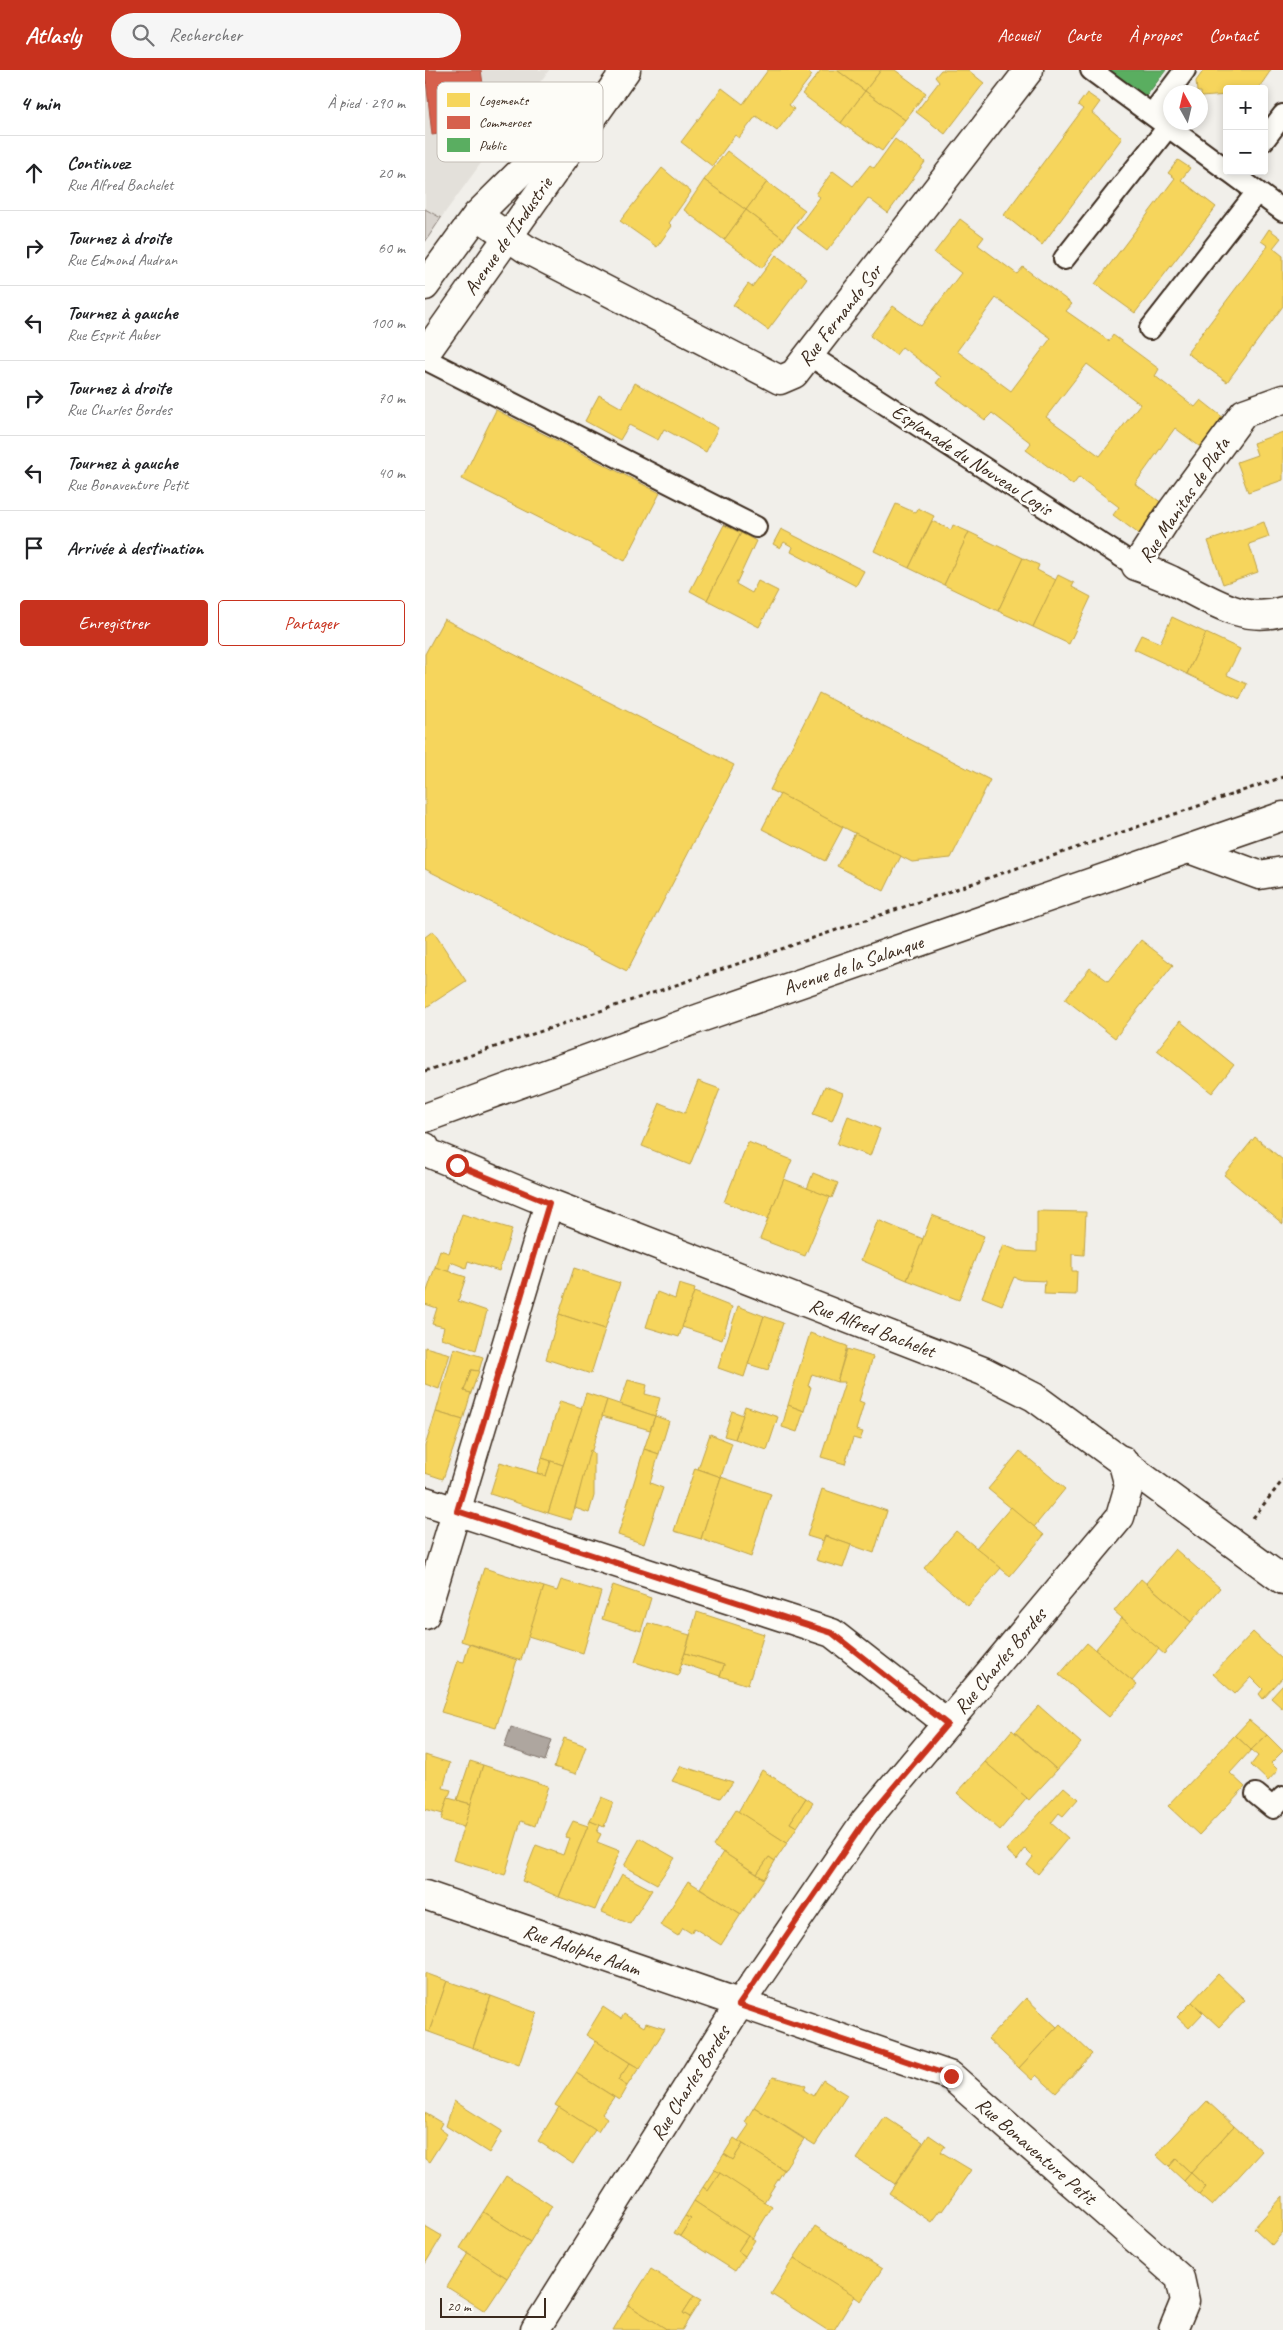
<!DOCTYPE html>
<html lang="fr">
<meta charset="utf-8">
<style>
:root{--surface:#fff;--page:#f6f6f6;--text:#202124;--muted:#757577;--line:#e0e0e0;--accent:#c8321e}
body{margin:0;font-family:Caveat,sans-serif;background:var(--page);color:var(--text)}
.controls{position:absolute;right:15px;top:15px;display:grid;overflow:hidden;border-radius:5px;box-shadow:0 2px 8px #0003}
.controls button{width:45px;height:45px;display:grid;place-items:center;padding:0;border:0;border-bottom:1px solid var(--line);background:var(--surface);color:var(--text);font:25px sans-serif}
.compass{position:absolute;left:738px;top:15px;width:45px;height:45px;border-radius:50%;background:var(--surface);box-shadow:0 2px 8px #0003;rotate:352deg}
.scale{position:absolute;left:15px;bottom:12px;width:106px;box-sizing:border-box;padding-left:5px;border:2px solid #3b2a1e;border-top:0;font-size:14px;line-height:18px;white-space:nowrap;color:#3b2a1e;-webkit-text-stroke:4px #fdfcf7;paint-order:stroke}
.stop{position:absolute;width:15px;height:15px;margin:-11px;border:4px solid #c8321e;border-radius:50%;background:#fff}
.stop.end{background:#c8321e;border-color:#fff;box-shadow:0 1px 5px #0008}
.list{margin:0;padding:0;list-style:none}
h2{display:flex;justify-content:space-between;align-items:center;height:65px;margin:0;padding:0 20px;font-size:21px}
h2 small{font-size:16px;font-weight:400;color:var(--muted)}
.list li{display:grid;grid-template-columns:32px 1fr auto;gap:15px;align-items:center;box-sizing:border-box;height:75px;padding:0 20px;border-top:1px solid var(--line)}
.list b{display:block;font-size:19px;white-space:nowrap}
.list p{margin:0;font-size:16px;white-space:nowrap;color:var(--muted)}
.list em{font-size:16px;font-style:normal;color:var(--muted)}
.actions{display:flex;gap:10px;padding:15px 20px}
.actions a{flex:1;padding:11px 0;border:1px solid var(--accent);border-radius:5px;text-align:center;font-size:18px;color:var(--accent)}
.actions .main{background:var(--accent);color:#fff}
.icon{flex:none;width:28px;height:28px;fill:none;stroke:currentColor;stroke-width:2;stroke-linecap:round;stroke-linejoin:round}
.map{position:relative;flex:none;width:858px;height:2260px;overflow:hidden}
header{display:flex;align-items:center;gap:30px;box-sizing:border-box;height:70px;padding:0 25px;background:var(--accent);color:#fff}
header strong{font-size:24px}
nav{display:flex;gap:28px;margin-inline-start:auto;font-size:18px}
.search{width:350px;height:45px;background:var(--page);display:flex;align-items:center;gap:12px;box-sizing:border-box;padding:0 18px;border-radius:28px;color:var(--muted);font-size:19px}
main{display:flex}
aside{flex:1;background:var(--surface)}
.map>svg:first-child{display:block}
.built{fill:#e3e0da}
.green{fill:#d7d2cc;stroke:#897e75}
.water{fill:#aea69f;stroke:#80746b}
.homes{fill:#f6d55c;stroke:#bea249;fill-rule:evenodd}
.shops{fill:#d6604d;stroke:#a8503f}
.public{fill:#5aae61;stroke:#51864d}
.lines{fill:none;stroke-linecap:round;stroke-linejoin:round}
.service-casing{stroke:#3b2a1e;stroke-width:24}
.minor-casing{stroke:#3b2a1e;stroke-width:31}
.tertiary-casing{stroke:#3b2a1e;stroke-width:31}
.path{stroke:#3b2a1e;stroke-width:3;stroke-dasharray:4 4;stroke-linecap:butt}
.service{stroke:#fdfcf7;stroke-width:20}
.minor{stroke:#fdfcf7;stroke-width:28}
.tertiary{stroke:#fdfcf7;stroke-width:28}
.route{stroke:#c8321e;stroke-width:6}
.labels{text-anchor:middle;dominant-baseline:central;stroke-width:5;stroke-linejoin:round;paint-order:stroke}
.street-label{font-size:20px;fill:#3b2a1e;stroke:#fdfcf7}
.key{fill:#fdfcf7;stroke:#c3bdb6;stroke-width:1}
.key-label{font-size:14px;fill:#3b2a1e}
</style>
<header>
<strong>Atlasly</strong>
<div class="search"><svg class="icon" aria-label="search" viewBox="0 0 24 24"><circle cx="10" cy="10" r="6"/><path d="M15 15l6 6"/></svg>Rechercher</div>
<nav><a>Accueil</a><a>Carte</a><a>À propos</a><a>Contact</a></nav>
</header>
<main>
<aside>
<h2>4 min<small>À pied · 290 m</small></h2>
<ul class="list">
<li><svg class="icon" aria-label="ahead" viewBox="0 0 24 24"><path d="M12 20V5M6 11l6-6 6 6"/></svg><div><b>Continuez</b><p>Rue Alfred Bachelet</p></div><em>20 m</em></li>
<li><svg class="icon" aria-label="right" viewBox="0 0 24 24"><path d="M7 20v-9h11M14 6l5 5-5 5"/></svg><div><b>Tournez à droite</b><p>Rue Edmond Audran</p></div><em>60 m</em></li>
<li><svg class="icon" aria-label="left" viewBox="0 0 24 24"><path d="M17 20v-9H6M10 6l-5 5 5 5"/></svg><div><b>Tournez à gauche</b><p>Rue Esprit Auber</p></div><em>100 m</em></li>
<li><svg class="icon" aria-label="right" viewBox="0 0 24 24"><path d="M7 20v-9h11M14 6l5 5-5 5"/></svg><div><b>Tournez à droite</b><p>Rue Charles Bordes</p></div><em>70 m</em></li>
<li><svg class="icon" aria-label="left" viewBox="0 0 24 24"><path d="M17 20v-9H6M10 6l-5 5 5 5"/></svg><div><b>Tournez à gauche</b><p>Rue Bonaventure Petit</p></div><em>40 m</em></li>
<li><svg class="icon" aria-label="arrive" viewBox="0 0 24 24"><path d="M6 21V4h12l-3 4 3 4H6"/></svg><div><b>Arrivée à destination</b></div></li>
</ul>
<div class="actions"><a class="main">Enregistrer</a><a>Partager</a></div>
</aside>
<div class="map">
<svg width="858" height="2260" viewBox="0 0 858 2260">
<rect width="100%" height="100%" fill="#f1efea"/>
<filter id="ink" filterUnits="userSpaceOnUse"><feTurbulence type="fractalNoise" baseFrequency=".02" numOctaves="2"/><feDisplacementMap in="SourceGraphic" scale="10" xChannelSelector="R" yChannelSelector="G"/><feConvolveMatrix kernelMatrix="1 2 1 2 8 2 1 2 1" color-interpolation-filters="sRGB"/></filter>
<g filter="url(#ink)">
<!-- built -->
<path class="built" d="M0,0H124L16,148L0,139Z"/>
<!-- green -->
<path class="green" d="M0,139L16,148L0,172Z"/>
<!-- water -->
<path class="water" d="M86,1657L127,1670L120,1691L79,1677Z"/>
<!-- homes -->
<g class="homes">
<path d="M343,0H380L387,5L364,35L369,39L352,61L331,46L314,68L310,65L287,96L256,72L297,18L318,34Z"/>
<path d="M396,0H412L440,21L416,53L377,24Z"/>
<path d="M412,0H456L440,21Z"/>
<path d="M456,0H470L501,23L480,50L440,21Z"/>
<path d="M516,0H543L559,13L520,64L491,42L514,12L510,7Z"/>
<path d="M779,0H846L833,19H802V25L776,27V22H772L771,11Z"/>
<path d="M440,21L480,50L457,81L416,53Z"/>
<path d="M662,23L675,32L667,43L697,68L617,175L579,145L658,39L653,35Z"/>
<path d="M470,69L500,92L463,143L443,128L402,181L372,158L395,127L391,124L408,101L428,116L445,95L449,98Z"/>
<path d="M302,81L342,112L321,140L279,110Z"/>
<path d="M753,90L765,98L756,110L791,137L710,243L670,214L750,108L743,103Z"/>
<path d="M237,98L266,122L244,153L247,156L232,177L195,151Z"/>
<path d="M279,110L321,140L299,170L259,140Z"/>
<path d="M342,112L380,140L359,169L321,140Z"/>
<path d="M321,140L359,169L337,198L299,170Z"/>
<path d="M535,149L559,167L553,175L592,204L598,197L647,234L641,241L684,271L688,265L734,299L730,306L770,337L776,330L800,349L778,379L750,358L710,414L737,433L714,464L688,445L694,437L654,407L648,415L601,380L606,373L567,343L560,350L511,313L516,307L477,277L471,285L445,266L468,236L496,256L536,203L509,183ZM571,228L626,268L586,321L532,281ZM662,294L715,334L675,386L621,347Z"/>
<path d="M844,159L856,168L848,178L858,186V236L802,312L762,283L843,176L836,171Z"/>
<path d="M351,185L382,208L343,260L308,235L323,214L327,217Z"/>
<path d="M210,313L293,358L281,382L239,359L233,370L204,355L195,370L160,351L174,325L197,338Z"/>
<path d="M71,340L235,423L200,491L37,409Z"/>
<path d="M858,362V410L823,422L812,392L832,385L828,373Z"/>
<path d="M471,434L491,443L493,438L509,446L484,498L449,481Z"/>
<path d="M507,451L526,460L528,455L544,462L519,515L484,498Z"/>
<path d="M839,452L844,467L824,474L833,502L798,514L783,471Z"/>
<path d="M299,455L316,463L282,530L265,521Z"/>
<path d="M356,459L439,501L431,516L366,482L368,477L359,472L355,478L348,474Z"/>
<path d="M544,462L598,488L573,541L519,515Z"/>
<path d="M316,463L331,471L311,514L327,523L333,511L353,521L334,557L282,530Z"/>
<path d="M598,488L614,495L612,500L631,510L608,557L573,541Z"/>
<path d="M633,505L649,513L647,517L666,527L644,574L608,557Z"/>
<path d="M747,547L781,563L762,604L709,579L716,565L735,573Z"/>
<path d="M19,549L309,695L202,901L0,799V584Z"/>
<path d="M781,563L815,579L802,605L822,614L815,629L762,604Z"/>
<path d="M394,623L565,710L526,788L487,792L345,720Z"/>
<path d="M355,724L418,757L400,791L337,759Z"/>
<path d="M430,763L476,786L459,821L412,796Z"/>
<path d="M8,861L41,911L0,938V867Z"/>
<path d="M716,870L748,895L690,968L640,929L665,898L683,911Z"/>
<path d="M755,951L809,995L787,1023L732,980Z"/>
<path d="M273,1011L295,1019L265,1095L217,1076L235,1033L260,1043Z"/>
<path d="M400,1016L418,1023L407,1051L388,1044Z"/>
<path d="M423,1046L455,1059L445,1086L412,1074Z"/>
<path d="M830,1067L858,1090V1154L799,1105Z"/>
<path d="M323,1072L367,1090L343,1149L299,1132Z"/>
<path d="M388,1103L413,1113L407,1128L382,1119Z"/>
<path d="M359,1109L405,1127L380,1186L335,1169Z"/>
<path d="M612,1141L661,1142L659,1185L647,1184V1201H652L651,1225L619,1224L620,1211L597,1210L589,1207L577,1235L557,1227L578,1175L594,1181L612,1182Z"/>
<path d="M37,1144L87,1159L74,1201L43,1191L41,1198L26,1192L23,1202L10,1197L15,1180L24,1183Z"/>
<path d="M507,1145L559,1166L534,1230L482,1210Z"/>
<path d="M453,1150L498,1169L482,1210L436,1190Z"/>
<path d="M10,1197L41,1207L33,1231L62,1241L51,1280L16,1268L19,1257L7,1254L12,1238L0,1234V1227Z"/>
<path d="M149,1198L195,1213L180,1259L134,1244Z"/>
<path d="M254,1214L270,1219L254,1267L221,1257L232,1222L250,1229Z"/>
<path d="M269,1222L307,1237L297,1270L257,1257Z"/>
<path d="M313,1236L339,1246L319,1307L293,1298Z"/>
<path d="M134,1244L180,1259L166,1304L121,1289Z"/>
<path d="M339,1246L358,1253L343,1300L323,1294Z"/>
<path d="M385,1263L422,1276L412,1312L387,1304L383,1316L386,1317L379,1341L363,1335Z"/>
<path d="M0,1277L25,1284L14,1319L0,1314Z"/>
<path d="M29,1278L58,1287L54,1301L46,1300L39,1321L46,1323L38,1350L11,1342Z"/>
<path d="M422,1279L448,1287L434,1331L439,1333L431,1360L438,1362L435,1370L428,1368L420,1394L396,1387L420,1312H412Z"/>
<path d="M46,1300L54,1301L46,1323L39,1321Z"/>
<path d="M203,1310L222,1315L220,1324L235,1328L230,1346L195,1334Z"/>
<path d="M161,1323L182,1330L146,1450L123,1443Z"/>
<path d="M182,1330L230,1346L225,1360L177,1346Z"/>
<path d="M135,1331L157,1338L138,1395L117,1388Z"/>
<path d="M363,1335L379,1341L372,1362L357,1357Z"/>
<path d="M320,1336L353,1347L342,1380L310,1369Z"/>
<path d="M307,1341L318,1345L310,1369L299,1366Z"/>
<path d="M11,1342L38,1350L18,1409L0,1403V1376Z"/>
<path d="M230,1346L244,1351L234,1384L219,1379Z"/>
<path d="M285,1364L307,1373L296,1407L273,1399Z"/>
<path d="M219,1379L234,1384L225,1413L238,1418L219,1474L193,1465Z"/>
<path d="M165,1380L169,1383V1426L164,1443L150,1438Z"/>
<path d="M595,1381L640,1419L609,1457L563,1419Z"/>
<path d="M117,1388L126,1391L121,1406L112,1403Z"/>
<path d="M126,1391L138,1395L123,1443L65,1424L75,1392L121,1406Z"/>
<path d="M270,1398L296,1407L276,1469L249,1461Z"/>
<path d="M296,1407L346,1424L326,1487L276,1469Z"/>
<path d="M397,1419L462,1441L449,1483L400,1466L398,1471L382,1466Z"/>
<path d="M586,1437L619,1465L585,1506L551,1478Z"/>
<path d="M531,1461L576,1498L543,1536L499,1498Z"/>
<path d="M400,1466L426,1475L418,1498L391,1490Z"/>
<path d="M750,1479L795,1518L766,1552L721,1513Z"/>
<path d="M59,1498L119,1517L96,1590L36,1571Z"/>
<path d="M716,1509L766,1552L739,1584L689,1541Z"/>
<path d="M136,1510L176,1522L158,1583L103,1566L119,1517L132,1521Z"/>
<path d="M188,1515L226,1528L216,1561L177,1549Z"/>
<path d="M272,1542L339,1564L323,1615L295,1606L299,1595L260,1583Z"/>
<path d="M697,1548L734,1579L707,1611L670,1580Z"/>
<path d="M223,1553L265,1565L253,1606L210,1592Z"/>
<path d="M828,1562L858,1590V1607L838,1629L834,1624L838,1619L826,1607L810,1624L788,1604Z"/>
<path d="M662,1573L712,1615L684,1647L634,1605Z"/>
<path d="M44,1574L92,1590L71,1658L16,1642L33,1591L39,1592Z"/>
<path d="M260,1583L299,1595L295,1606L256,1593Z"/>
<path d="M858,1615V1639L846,1628Z"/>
<path d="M614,1636L656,1673L632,1700L590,1662Z"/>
<path d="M824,1650L842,1665L826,1680L810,1665Z"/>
<path d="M587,1660L632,1700L604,1730L560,1692Z"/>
<path d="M810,1665L826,1680L805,1703L820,1717L774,1765L743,1736Z"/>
<path d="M842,1665L858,1681L846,1693L853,1700L843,1711L826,1695L833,1686L826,1680Z"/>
<path d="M139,1668L161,1676L151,1704L129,1697Z"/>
<path d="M0,1685L25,1693L18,1718L26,1720L18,1744L0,1739Z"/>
<path d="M45,1691L58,1695L46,1734L32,1730Z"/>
<path d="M560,1692L602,1728L575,1760L532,1723Z"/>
<path d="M58,1695L123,1716L110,1756L96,1751L80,1805L28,1790Z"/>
<path d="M256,1696L308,1712L296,1728L247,1711Z"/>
<path d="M337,1700L381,1728L365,1753L372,1757L362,1773L313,1742Z"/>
<path d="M639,1717L653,1729L638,1746L634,1743L626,1753L643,1768L613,1804L602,1795L608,1787L600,1779L592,1790L581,1780Z"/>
<path d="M176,1727L188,1732L179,1757L165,1751Z"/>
<path d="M23,1728L46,1734L39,1757L16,1750Z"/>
<path d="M381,1728L388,1733L372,1757L365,1753Z"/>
<path d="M311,1740L362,1773L350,1791L344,1787L332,1804L288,1776Z"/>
<path d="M148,1751L163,1756L134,1827L97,1811L111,1775L138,1785L144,1768L140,1767Z"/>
<path d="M165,1751L175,1755L172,1762L176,1764L172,1772L195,1781L170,1840L134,1827Z"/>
<path d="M215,1768L250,1788L232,1814L199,1796Z"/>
<path d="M298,1782L339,1809L316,1844L275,1818Z"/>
<path d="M344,1787L350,1791L339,1809L332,1804Z"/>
<path d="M197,1804L227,1820L205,1854L177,1842Z"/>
<path d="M263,1811L316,1844L296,1875L269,1858L266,1863L258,1858L253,1866L235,1855Z"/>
<path d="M0,1903L22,1911L4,1962L0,1961Z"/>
<path d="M793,1904L820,1930L794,1957L767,1932Z"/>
<path d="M22,1911L66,1926L48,1978L4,1962Z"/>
<path d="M66,1926L112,1943L94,1995L48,1978Z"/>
<path d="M601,1928L632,1957L594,1998L563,1969Z"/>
<path d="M767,1932L778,1943L764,1958L752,1947Z"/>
<path d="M178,1937L196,1949L199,1944L219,1957L221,1953L240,1959L215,1999L161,1965Z"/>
<path d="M635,1954L667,1984L631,2023L611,2005L607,2010L594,1998Z"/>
<path d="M171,1971L205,1993L193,2010L202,2016L194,2030L151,2003Z"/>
<path d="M205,1993L214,1998L202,2016L193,2010Z"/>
<path d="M151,2003L189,2027L177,2044L182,2048L173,2062L130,2035Z"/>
<path d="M348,2007L377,2014L381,2016L379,2020L388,2026L398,2010L422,2025L390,2075L329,2037Z"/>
<path d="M29,2031L77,2061L64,2083L21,2056Z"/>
<path d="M782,2031L809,2056L766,2103L751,2089L744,2097L731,2085Z"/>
<path d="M134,2037L170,2060L148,2094L113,2071Z"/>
<path d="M329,2037L379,2069L359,2100L313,2071L324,2055L320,2052Z"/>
<path d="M0,2043L17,2053L14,2058L22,2064L4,2092L0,2089Z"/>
<path d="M460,2047L498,2072L470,2114L432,2089Z"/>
<path d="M809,2056L837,2081L787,2136L774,2125L781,2117L766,2103Z"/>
<path d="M504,2065L520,2076L516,2082L546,2100L517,2141L515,2140L506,2152L464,2123Z"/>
<path d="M309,2068L318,2074L308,2090L299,2084Z"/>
<path d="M318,2074L359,2100L339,2132L289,2100L299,2084L308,2090Z"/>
<path d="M751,2089L766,2103L759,2111L744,2097Z"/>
<path d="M289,2100L295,2103L283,2121L278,2117Z"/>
<path d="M295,2103L347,2137L327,2169L269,2131L278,2117L283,2121Z"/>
<path d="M766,2103L781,2117L774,2125L759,2111Z"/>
<path d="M81,2106L127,2136L105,2172L58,2142Z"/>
<path d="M858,2126V2162L847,2175L829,2158Z"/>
<path d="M269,2131L323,2166L313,2181L320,2186L310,2201L255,2166L266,2149L260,2146Z"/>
<path d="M58,2142L105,2172L82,2208L35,2178Z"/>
<path d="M260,2146L266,2149L255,2166L249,2163Z"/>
<path d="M0,2156L17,2166L0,2194Z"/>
<path d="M390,2156L457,2199L436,2231L369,2188Z"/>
<path d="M323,2166L330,2170L320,2186L313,2181Z"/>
<path d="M43,2183L82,2208L60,2241L22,2217Z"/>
<path d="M369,2188L430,2226L409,2260H402L346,2224Z"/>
<path d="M226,2199L269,2226L258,2243L265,2247L257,2260H243L203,2235Z"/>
<path d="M269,2226L276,2230L265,2247L258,2243Z"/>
<path d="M203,2235L243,2260H188Z"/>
</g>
<!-- shops -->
<path class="shops" d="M0,0H56L59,21L34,25L39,60L7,65Z"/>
<!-- public -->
<path class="public" d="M680,0H741L719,29Z"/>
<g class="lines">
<defs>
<g id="service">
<path d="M666,0L802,100"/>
<path d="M727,44L760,0"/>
<path d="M839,70L858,45"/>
<path d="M804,101L858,141"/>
<path d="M639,189L743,57"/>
<path d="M725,259L832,122"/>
<path d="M384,285L711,496"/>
<path d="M0,289L331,457"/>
<path d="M831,1724L848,1738L858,1727"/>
</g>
<g id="minor">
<path d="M52,145L101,179L355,310L369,304L604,0"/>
<path d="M858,329L819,343L746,442L711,496C723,500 735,505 746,510C781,527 818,555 858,541"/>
<path d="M764,779L834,805L858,801"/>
<path d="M0,1077L1,1082L124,1133L558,1301L609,1327L858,1510"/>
<path d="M0,1431L407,1563L522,1653"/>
<path d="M0,1545L124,1133"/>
<path d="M0,1825L526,2006L755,2208L760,2231L748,2260"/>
<path d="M110,2260L314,1935L440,1751L695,1447L704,1416L697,1390"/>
</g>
<g id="tertiary">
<path d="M0,216L52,145L151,47"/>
<path d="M0,284L201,0"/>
<path d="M0,1048L275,948L858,746"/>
</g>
</defs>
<!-- service casing -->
<use href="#service" class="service-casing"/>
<!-- minor casing -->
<use href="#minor" class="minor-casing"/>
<!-- tertiary casing -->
<use href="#tertiary" class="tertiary-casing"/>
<!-- path -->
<g class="path">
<path d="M0,1001L858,707"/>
<path d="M828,1448L858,1410"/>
</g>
<!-- service -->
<use href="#service" class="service"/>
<!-- minor -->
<use href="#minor" class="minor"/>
<!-- tertiary -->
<use href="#tertiary" class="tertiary"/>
</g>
</g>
<g class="lines" filter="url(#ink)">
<!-- route -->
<path class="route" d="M32,1095L124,1133L32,1441L407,1563L522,1654L440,1751L314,1935L526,2006"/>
</g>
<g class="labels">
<!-- street labels -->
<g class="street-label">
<text transform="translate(83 166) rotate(-55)">Avenue de l'Industrie</text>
<text transform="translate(415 245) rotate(-52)">Rue Fernando Sor</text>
<text transform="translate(547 390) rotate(33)">Esplanade du Nouveau Logis</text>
<text transform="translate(759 430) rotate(-56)">Rue Manitas de Plata</text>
<text transform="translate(428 895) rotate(-19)">Avenue de la Salanque</text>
<text transform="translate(447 1258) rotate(21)">Rue Alfred Bachelet</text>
<text transform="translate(575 1591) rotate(-50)">Rue Charles Bordes</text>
<text transform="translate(157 1880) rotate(19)">Rue Adolphe Adam</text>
<text transform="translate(265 2013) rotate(-58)">Rue Charles Bordes</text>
<text transform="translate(611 2081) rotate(41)">Rue Bonaventure Petit</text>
</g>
</g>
<!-- legend -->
<rect x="12" y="12" width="166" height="80" rx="8" class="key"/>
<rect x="22" y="23" width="23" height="14" fill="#f6d55c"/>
<rect x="22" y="46" width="23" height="13" fill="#d6604d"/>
<rect x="22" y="68" width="23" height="14" fill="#5aae61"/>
<g class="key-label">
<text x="54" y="35">Logements</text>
<text x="54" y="57">Commerces</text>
<text x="54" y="80">Public</text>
</g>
</svg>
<div class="controls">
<button>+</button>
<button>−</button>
</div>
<svg class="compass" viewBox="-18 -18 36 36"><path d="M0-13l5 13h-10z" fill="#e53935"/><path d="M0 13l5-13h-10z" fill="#757577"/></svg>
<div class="scale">20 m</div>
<div class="stop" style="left:32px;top:1095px"></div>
<div class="stop end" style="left:526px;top:2006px"></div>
</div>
</main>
